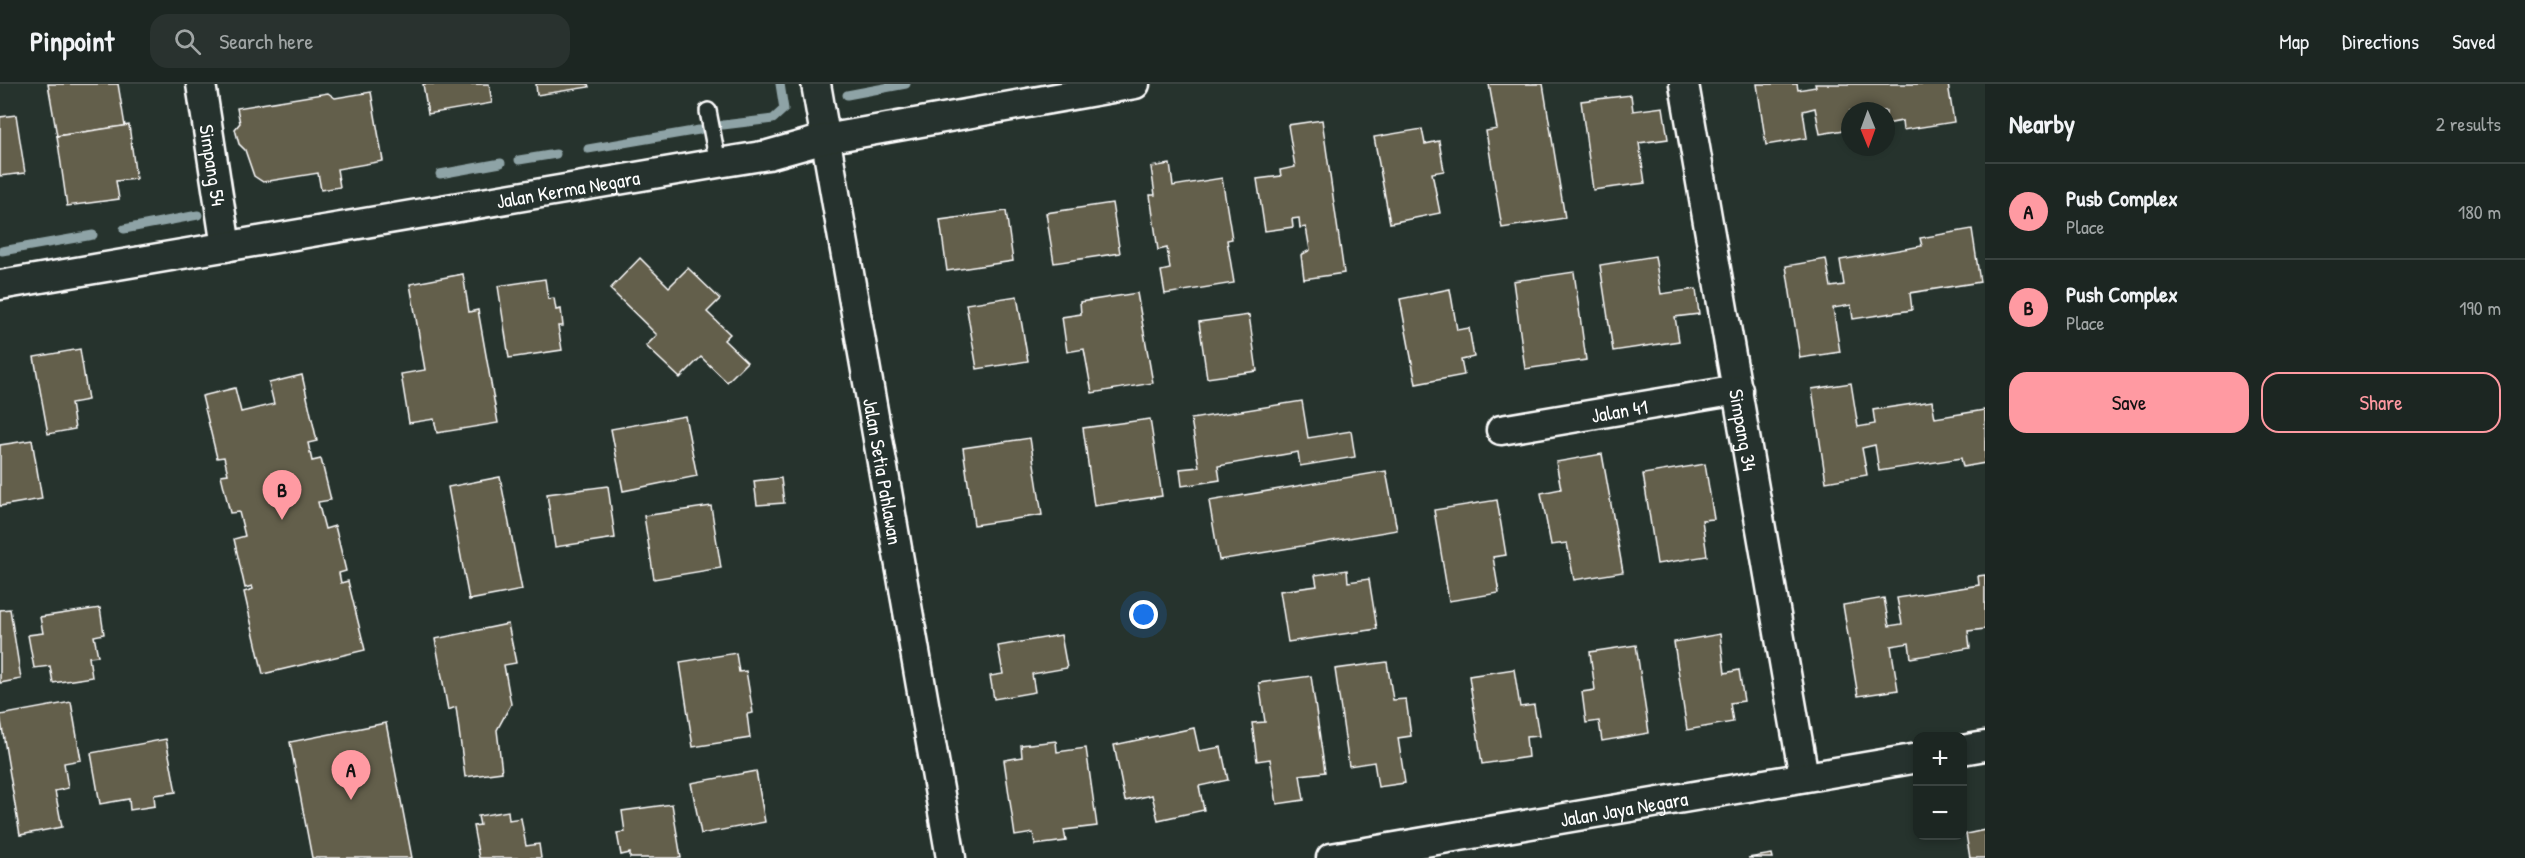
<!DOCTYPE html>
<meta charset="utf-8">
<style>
:root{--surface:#1c2622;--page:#29322f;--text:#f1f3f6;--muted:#a0a5a5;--line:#3a4340;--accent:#ff9aa2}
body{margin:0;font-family:"Patrick Hand",sans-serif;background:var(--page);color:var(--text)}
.controls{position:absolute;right:18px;bottom:18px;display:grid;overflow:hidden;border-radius:12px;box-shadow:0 3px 9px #0003}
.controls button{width:54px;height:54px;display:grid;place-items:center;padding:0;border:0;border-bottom:2px solid var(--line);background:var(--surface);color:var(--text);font:30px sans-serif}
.compass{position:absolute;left:1841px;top:18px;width:54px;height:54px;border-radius:50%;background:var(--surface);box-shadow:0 3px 9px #0003;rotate:179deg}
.you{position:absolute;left:1144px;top:531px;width:21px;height:21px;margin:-15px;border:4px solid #fff;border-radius:50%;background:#1a73e8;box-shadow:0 0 0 9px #1a73e833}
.badge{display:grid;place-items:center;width:39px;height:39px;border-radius:50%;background:var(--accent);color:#111;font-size:20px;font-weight:700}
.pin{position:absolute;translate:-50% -50px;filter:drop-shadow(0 2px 3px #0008)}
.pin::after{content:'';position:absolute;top:32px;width:21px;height:18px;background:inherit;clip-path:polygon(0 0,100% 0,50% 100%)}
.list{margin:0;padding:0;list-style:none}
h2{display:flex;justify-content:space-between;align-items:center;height:78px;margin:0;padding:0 24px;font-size:26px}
h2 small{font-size:20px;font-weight:400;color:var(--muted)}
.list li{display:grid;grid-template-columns:39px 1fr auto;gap:18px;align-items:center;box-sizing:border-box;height:96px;padding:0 24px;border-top:2px solid var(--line)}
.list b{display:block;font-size:22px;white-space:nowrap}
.list p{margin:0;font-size:20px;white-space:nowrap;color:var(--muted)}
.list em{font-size:20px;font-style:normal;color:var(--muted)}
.actions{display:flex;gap:12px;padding:18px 24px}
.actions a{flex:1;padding:14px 0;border:2px solid var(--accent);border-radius:18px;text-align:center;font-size:21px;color:var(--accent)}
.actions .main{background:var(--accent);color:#111}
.icon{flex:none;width:33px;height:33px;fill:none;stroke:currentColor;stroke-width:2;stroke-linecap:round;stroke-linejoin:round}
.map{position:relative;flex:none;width:1985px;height:774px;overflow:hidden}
header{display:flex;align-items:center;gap:36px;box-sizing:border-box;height:84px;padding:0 30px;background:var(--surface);border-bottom:2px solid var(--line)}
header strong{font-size:28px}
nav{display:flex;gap:33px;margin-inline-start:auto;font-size:21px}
.search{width:420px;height:54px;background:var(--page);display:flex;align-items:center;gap:15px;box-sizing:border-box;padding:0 21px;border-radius:18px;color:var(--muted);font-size:22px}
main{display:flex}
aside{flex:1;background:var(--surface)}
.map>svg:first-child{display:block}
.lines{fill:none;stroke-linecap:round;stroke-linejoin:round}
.stream{stroke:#8ea3a6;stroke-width:9}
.building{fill:#645e4c;stroke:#fff;stroke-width:1.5}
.lane-casing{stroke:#fff;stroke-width:20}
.street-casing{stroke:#fff;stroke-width:33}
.lane{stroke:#26332d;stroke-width:15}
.street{stroke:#26332d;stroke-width:28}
.labels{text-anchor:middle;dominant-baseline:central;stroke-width:6;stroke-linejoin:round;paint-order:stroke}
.street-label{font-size:20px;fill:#fff;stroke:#26332d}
</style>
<header>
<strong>Pinpoint</strong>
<div class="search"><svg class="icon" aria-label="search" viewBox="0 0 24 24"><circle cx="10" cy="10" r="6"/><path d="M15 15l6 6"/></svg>Search here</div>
<nav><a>Map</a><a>Directions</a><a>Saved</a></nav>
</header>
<main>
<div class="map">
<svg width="1985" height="774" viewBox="0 0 1985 774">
<rect width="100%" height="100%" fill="#26332d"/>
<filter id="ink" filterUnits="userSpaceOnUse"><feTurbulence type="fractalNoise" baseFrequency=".0167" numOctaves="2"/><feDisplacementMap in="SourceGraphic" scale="12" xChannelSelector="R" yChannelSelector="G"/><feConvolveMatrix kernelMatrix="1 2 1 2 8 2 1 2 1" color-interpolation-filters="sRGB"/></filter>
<g filter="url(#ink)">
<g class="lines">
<!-- stream -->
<g class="stream">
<path d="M847,11L906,0"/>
<path d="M723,41L773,35L784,25L780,0"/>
<path d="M588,65L699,46"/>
<path d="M519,76L556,70"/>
<path d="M440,90L501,79"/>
<path d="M124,145L198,131"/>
<path d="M2,167L93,151"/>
</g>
</g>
<!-- building -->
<g class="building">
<path d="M48,0H118L125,42L57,52Z"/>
<path d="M423,0H489L492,19L428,30Z"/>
<path d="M536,0H588L589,3L537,11Z"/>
<path d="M1489,0H1543L1565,134L1502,144L1486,47L1497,45Z"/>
<path d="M1757,0H1797L1798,6L1816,3L1815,0H1948L1954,38L1903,46L1902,37L1886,40V27H1850V45L1820,50L1815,24L1803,27L1807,54L1766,61Z"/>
<path d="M371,8L383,77L337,85L340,103L321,106L318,89L263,98L254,92L245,66L239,60L235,45L240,39L237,24L328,9L335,14Z"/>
<path d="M1631,11L1633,27L1663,23L1668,55L1639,59L1645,99L1593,106L1581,17Z"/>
<path d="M16,31L25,89L0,92V33Z"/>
<path d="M1322,36L1344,189L1304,195L1301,171L1310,166L1306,143L1300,144L1299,134L1292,135L1293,143L1265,147L1257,95L1281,92L1280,86L1295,83L1288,41Z"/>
<path d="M129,41L136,95L116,97L119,115L67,122L57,52Z"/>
<path d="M1422,45L1425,60L1439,57L1444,87L1432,89L1440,129L1390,139L1374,53Z"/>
<path d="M1170,80L1173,102L1222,94L1232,155L1227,156L1234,199L1165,210L1161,187L1170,185L1167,164L1158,166L1150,111H1155L1151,83Z"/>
<path d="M1112,119L1120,169L1054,179L1046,129Z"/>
<path d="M1006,127L1013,177L947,187L940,136Z"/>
<path d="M1972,145L1980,198L1910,209L1912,226L1853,235L1851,221L1833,224L1840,268L1800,274L1786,182L1826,175L1831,203L1844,201L1840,176L1922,162L1920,154Z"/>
<path d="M1655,172L1661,210L1696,205L1699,230L1675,233L1679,257L1613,267L1600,181Z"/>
<path d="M640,174L669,203L688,184L720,215L707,228L730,250L724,256L747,278L727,298L701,273L680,294L646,262L657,251L610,205Z"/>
<path d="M1574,188L1586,276L1525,285L1513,197Z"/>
<path d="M463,190L469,228L478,226L498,339L437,349L434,335L409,339L401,290L425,286L410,200Z"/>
<path d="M545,195L548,215L554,214L556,226L561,225L563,242H558L562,266L509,274L498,202Z"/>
<path d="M1450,205L1457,246L1469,244L1474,273L1461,276L1464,291L1416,300L1400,215Z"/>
<path d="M1137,209L1153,299L1092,309L1084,265L1067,268L1062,233L1081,230L1080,218Z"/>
<path d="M1017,212L1028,277L977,285L966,220Z"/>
<path d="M1249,231L1257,287L1207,294L1199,238Z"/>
<path d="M80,265L88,316L71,319L75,345L48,350L34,273Z"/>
<path d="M302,291L317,357L308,359L312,377L321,375L331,416L318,418L325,445L335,442L346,487L339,489L341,499L348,497L365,566L263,590L244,508L253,505L252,502L245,504L234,455L245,452L239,428L230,429L221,391L228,390L224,373L217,374L202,312L235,304L241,328L274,320L269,299Z"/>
<path d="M1851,299L1858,343L1875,340L1873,326L1932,317L1935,334L1985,326V379L1963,383L1961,374L1879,387L1875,361L1862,364L1867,391L1826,398L1812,305Z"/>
<path d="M1302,317L1308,354L1351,347L1355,373L1300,382L1298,368L1218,382L1220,396L1182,402L1180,385L1199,383L1191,335Z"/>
<path d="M685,332L697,392L623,407L611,345Z"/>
<path d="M1150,335L1162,412L1094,422L1083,344Z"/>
<path d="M1030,354L1042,431L974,441L963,364Z"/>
<path d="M32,356L42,415L0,422V361Z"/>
<path d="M1602,370L1623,488L1574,496L1567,459L1551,461L1541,409L1561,405L1556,378Z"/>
<path d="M1705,380L1714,435L1702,436L1707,472L1657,480L1643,390Z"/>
<path d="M1386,387L1397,446L1219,476L1209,417Z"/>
<path d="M500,393L522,506L469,516L448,403Z"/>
<path d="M781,394L784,419L757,421L754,397Z"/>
<path d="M608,402L615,454L555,463L547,410Z"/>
<path d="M1497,416L1506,471L1493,473L1499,509L1449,517L1434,426Z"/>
<path d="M711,422L721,484L654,495L644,432Z"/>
<path d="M1347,486L1348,498L1369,495L1377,545L1288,558L1280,507L1317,502L1315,491Z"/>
<path d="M1985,491V545L1968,547L1970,564L1911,574L1909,559L1891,562L1898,606L1858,612L1843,521L1884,514L1889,542L1902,540L1897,514L1979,501L1978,492Z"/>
<path d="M100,524L104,550L94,552L98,572L89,573L92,593L53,599L50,582L34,584L28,551L43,549L40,533Z"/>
<path d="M10,525L21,595L0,599V526Z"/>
<path d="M508,540L516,579L504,581L511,620L497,646L502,688L465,693L456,623L448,626L435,555Z"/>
<path d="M1720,550L1725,589L1739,586L1744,617L1730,619L1733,638L1687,646L1674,558Z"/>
<path d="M1061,551L1067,584L1032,590L1035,608L994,615L990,592L1003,590L998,562Z"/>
<path d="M1636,561L1649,649L1602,657L1599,637L1586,639L1582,608L1595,606L1590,568Z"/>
<path d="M736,569L739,588L746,587L753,629L747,630L750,654L693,663L680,578Z"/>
<path d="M1387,578L1393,616L1406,615L1411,652L1398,654L1405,699L1378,703L1374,678L1349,682L1335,585Z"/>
<path d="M1514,585L1520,623L1534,621L1539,652L1526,653L1528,673L1482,680L1469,592Z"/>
<path d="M1311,592L1325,688L1300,691L1304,716L1277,720L1270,675L1257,677L1252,639L1265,638L1259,599Z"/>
<path d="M71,618L81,676L64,679L68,704L55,707L62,743L20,751L0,631Z"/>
<path d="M386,639L412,774H312L290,658Z"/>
<path d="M1194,644L1199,667L1221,663L1228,696L1199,702L1204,726L1158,736L1152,711L1125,717L1114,661Z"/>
<path d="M166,655L176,708L154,711L155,722L130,726L129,715L100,720L91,669Z"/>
<path d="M1056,657L1057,668L1086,664L1097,742L1064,746L1066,757L1035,761L1033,749L1015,752L1004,676L1022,673L1021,661Z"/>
<path d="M756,687L765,738L701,750L691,699Z"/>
<path d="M672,720L681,774H630V769L621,771L617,749L625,748L622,727Z"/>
<path d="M508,727L509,736L521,734L526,762L539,760L541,774H479L473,742L480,741L478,732Z"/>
<path d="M1985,746V774H1970L1966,750Z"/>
<path d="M1772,770L1773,774H1748Z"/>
</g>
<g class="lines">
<defs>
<path id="lane" d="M708,27L718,79"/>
<g id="street">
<path id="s1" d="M201,0L226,163"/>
<path id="s2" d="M816,0L951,774"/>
<path id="s3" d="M1684,0L1804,693"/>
<path id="s4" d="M0,201L718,79L768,71L825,55L1135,0"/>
<path id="s5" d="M1501,346L1738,306"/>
<path d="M1962,666L1985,662"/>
<path id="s6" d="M1331,774L1918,674"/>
</g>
</defs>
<!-- lane casing -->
<use href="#lane" class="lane-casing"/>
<!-- street casing -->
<use href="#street" class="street-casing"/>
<!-- lane -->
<use href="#lane" class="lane"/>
<!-- street -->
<use href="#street" class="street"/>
</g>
</g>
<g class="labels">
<!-- street labels -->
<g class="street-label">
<text stroke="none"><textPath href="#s1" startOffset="82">Simpang 54</textPath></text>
<text stroke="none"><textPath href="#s4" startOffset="576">Jalan Kerma Negara</textPath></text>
<text stroke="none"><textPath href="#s5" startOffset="120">Jalan 41</textPath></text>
<text stroke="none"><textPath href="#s3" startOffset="351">Simpang 34</textPath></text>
<text stroke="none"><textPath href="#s2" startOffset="393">Jalan Setia Pahlawan</textPath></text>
<text stroke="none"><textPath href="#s6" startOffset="297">Jalan Jaya Negara</textPath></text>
</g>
</g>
</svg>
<div class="controls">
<button>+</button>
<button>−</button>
</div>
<svg class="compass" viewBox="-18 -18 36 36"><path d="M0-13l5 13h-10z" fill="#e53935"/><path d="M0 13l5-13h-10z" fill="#a0a5a5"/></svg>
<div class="you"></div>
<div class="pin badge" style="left:351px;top:716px">A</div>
<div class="pin badge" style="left:282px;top:436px">B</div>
</div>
<aside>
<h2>Nearby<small>2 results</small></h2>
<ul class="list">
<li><span class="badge">A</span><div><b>Pusb Complex</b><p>Place</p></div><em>180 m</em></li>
<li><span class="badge">B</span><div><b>Push Complex</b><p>Place</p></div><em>190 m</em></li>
</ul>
<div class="actions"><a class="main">Save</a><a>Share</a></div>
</aside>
</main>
